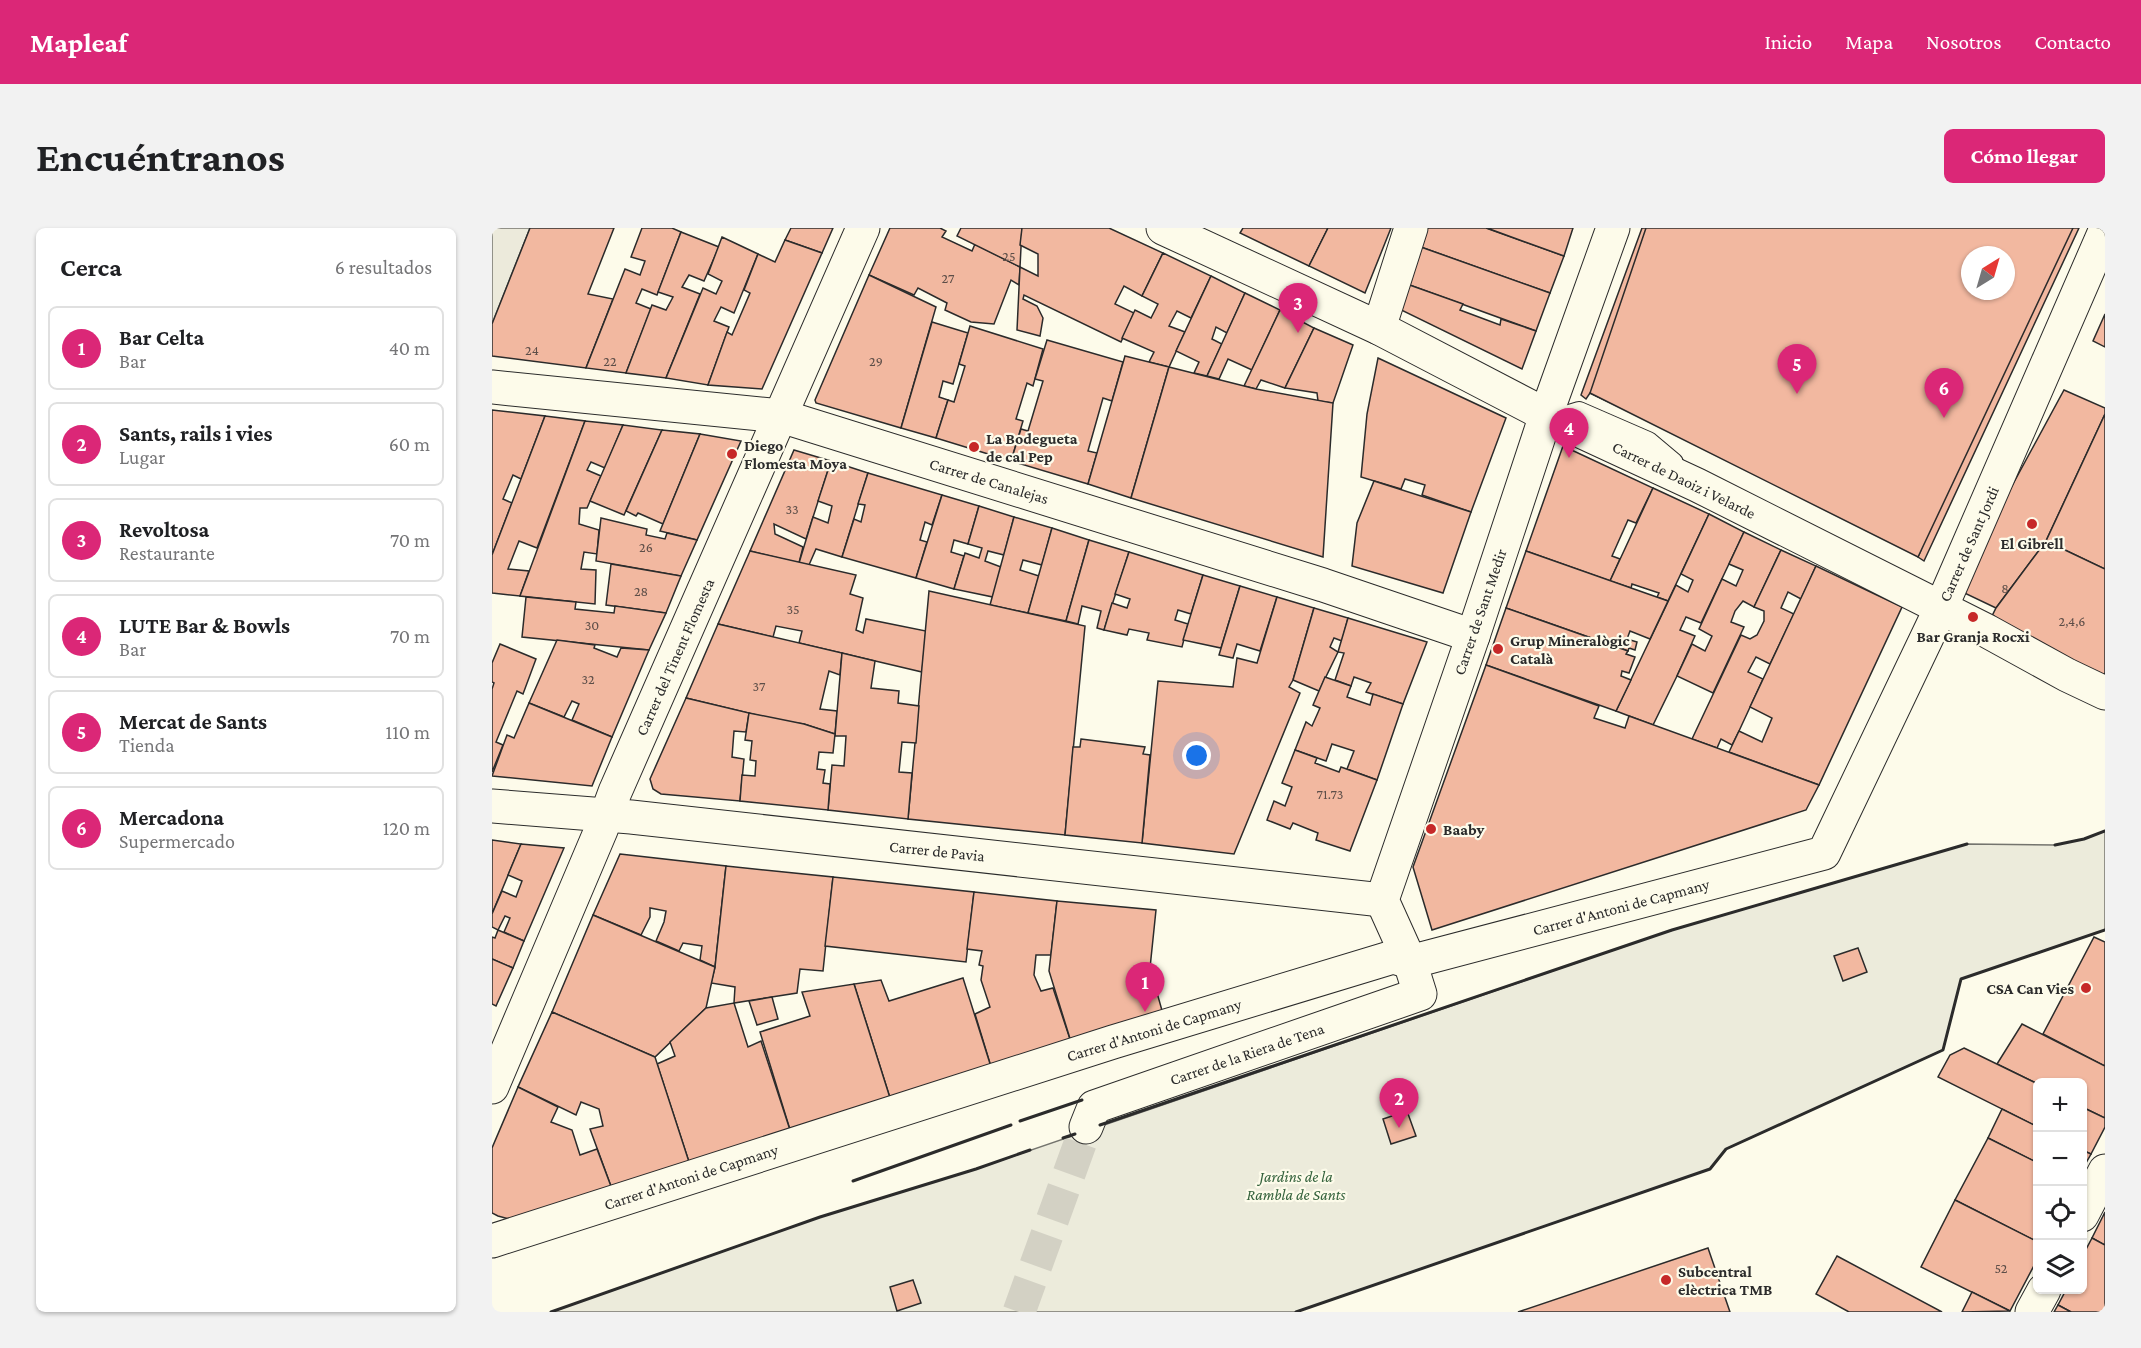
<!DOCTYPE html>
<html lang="es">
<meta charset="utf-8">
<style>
:root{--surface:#fff;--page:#f2f2f2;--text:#202124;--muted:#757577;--line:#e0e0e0;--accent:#db2777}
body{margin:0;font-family:"Crimson Pro",serif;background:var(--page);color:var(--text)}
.controls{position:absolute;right:18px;bottom:18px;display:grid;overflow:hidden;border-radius:9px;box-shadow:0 2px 4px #0004}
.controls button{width:54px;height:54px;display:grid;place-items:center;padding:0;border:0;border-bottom:2px solid var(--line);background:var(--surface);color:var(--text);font:30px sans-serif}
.compass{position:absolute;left:1469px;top:18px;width:54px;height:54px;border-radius:50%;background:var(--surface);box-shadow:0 2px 4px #0004;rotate:37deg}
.you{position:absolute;left:705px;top:528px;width:21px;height:21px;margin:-15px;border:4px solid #fff;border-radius:50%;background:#1a73e8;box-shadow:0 0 0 9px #1a73e833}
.badge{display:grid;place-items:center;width:39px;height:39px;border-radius:50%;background:var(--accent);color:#fff;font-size:20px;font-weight:700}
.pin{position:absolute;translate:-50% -50px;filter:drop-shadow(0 2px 3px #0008)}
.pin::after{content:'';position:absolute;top:32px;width:21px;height:18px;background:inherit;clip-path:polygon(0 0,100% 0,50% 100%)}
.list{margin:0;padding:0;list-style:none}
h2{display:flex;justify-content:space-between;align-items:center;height:78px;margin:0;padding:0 24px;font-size:26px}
h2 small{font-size:20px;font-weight:400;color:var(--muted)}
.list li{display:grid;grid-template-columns:39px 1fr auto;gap:18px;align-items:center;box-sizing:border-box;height:84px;margin:0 12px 12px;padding:0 12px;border:2px solid var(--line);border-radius:9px}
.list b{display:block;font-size:22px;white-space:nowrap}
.list p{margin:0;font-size:20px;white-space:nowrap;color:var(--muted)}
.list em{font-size:20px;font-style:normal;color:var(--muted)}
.icon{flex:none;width:33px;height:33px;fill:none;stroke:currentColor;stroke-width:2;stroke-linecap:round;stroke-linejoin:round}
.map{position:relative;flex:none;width:1613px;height:1084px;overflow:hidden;border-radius:9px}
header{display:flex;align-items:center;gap:36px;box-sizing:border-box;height:84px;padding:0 30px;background:var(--accent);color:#fff}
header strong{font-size:28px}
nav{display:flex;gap:33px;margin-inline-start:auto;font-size:21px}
.intro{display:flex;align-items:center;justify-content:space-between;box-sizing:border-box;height:144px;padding:0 36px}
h1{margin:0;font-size:42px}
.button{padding:15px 27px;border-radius:9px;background:var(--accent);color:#fff;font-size:21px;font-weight:700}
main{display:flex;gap:36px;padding:0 36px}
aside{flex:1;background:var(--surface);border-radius:9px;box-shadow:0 2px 4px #0004}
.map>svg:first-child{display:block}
.green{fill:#ecebdb;stroke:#74746e;stroke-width:1.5}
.parking{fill:#eceadb;stroke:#74746e;stroke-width:1.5}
.building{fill:#f2b8a0;stroke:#2b2b2b;stroke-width:1.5;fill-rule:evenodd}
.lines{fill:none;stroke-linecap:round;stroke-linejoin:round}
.street-tunnel{stroke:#d3d1c4;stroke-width:33;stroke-dasharray:33 16;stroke-linecap:butt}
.lane-casing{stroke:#2b2b2b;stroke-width:22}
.street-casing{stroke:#2b2b2b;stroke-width:35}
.lane{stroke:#fdfbea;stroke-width:20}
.street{stroke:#fdfbea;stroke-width:33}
.wall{stroke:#2b2b2b;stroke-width:3}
.poi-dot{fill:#c62828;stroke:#fdfbea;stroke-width:2}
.labels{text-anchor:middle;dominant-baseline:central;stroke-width:4.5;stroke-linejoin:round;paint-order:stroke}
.number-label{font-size:14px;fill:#5d4e48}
.poi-label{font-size:16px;font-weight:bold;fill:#2b2b2b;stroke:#fdfbea;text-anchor:start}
.street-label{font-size:16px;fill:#2b2b2b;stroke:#fdfbea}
.park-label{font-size:16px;font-style:italic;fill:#34623c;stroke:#fdfbea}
</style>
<header>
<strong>Mapleaf</strong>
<nav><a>Inicio</a><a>Mapa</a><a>Nosotros</a><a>Contacto</a></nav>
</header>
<div class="intro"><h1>Encuéntranos</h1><a class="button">Cómo llegar</a></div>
<main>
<aside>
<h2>Cerca<small>6 resultados</small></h2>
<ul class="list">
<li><span class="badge">1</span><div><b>Bar Celta</b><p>Bar</p></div><em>40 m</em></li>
<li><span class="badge">2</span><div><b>Sants, rails i vies</b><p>Lugar</p></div><em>60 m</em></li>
<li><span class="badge">3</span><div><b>Revoltosa</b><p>Restaurante</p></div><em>70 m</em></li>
<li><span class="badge">4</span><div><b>LUTE Bar &amp; Bowls</b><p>Bar</p></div><em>70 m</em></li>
<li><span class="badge">5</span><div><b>Mercat de Sants</b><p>Tienda</p></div><em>110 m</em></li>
<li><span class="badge">6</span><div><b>Mercadona</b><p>Supermercado</p></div><em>120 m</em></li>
</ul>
</aside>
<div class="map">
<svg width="1613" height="1084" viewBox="0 0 1613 1084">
<rect width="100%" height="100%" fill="#fdfbea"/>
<!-- green -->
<path class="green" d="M1613,603V702L1469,751L1451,822L1234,921L1218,941L804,1084H59L328,989L484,941L1180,702L1475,616L1563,617L1592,611Z"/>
<!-- parking -->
<path class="parking" d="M0,0H38L0,96Z"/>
<!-- building -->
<g class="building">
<path d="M38,0H122L96,66L121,71L94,140L0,128V96Z"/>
<path d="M150,0H180L189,4L165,67L150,61L144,75L159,81L134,145L94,140L133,41L148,47L153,33L139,29Z"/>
<path d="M299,0H341L330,25L293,12Z"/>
<path d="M398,0H448L454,3L450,9L480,23L483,16L528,39L527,57L519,52L502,96L479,94L453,82L455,75L426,60L422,67L377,47Z"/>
<path d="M469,0H530L528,39L465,8Z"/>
<path d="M530,0H617L671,25L650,68L632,58L623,76L642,85L629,114L532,67L531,71L545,78L551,90L548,108L525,102L528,39L546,48V26L528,17Z"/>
<path d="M751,0H836L817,38L748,5Z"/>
<path d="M836,0H899L873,65L817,38Z"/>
<path d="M933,0H994L1072,28L1058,65L926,18Z"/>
<path d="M995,0H1081L1072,28Z"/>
<path d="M1150,0H1587L1432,333L1426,329L1429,322L1098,165L1094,171L1089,167ZM1478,27H1514V63H1478Z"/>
<path d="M1154,0H1581L1426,329L1098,165ZM1478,27H1514V63H1478Z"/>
<path d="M189,4L227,19L212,53L197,47L190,59L208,66L174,150L134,145L160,77L174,82L181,69L166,64Z"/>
<path d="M230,9L266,26L242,85L229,79L222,93L237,99L216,157L174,150L211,60L224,66L230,53L216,46Z"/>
<path d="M293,12L330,25L270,161L216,157L235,104L240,107L258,65L252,62L266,26L283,34Z"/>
<path d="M926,18L1058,65L1044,103L912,55Z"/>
<path d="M671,25L719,48L699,90L685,83L677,98L693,104L677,139L657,134L662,124L630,110L643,82L659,90L666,76L650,68Z"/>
<path d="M377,47L444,79L409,200L324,175L323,172Z"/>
<path d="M719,48L753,65L735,105L724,99L720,111L730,116L715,148L702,145L707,134L684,123Z"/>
<path d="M912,55L971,76L968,82L1008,97L1009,91L1044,103L1030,141L901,78Z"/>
<path d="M753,65L788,82L760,142L736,131L727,151L715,148Z"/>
<path d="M788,82L822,100L793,160L769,152L764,161L752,158Z"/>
<path d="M1613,86V119L1601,113Z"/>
<path d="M440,94L476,105L461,156L451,153L447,169L456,172L444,210L409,200Z"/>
<path d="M478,98L551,121L541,158L535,155L524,191L531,193L519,233L444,210L456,172L462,174L473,138L467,136Z"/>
<path d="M822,100L861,117L841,175L826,173L825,165L793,160Z"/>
<path d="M555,112L631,134L620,173L611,170L596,223L605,225L596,256L519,233L529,201L536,203L551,153L543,151Z"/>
<path d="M633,128L677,139L639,270L596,256Z"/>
<path d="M886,130L1014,190L979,284L930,267L933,257L913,251L909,261L869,249L875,186Z"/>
<path d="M677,139L764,161L841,175L831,329L639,270Z"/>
<path d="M1572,162L1613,180V186L1554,313L1504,380L1464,361Z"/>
<path d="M0,182L53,188L29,251L21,247L11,271L20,275L0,327Z"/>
<path d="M1613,186V341L1554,313Z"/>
<path d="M53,188L93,193L45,320L27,313L16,341L37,343L28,368L0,365V327Z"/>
<path d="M93,193L131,197L113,240L99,234L95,242L109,248L95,280H88L87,296L107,302L105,326L92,324L89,341L104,342L103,376L28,368Z"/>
<path d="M131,197L170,202L132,287L98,273Z"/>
<path d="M170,202L208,206L171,296L146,285L144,288L134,283Z"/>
<path d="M208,206L249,213L205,312L168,303Z"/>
<path d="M1071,218L1161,260L1144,295L1136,292L1120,328L1128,331L1118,353L1034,323Z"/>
<path d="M302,222L339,233L314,311L282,296L283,306L311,319L307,335L258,323Z"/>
<path d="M339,233L376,245L350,329L324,321L317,337L307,335L321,289L336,295L340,278L326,273Z"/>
<path d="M376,245L450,267L440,297L433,294L428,312L435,314L424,350L350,329L362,291L369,294L373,277L366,276Z"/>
<path d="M882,253L979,284L951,365L860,338L865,295Z"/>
<path d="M1161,260L1217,286L1176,373L1165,369L1167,365L1140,356L1139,360L1118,353Z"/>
<path d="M450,267L487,278L476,316L462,312L459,324L472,328L462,361L424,350Z"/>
<path d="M487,278L522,289L512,327L496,323L493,333L509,339L501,369L462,361L473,325L487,330L490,320L476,316Z"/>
<path d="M1217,286L1252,304L1209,395L1194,389L1188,402L1203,408L1185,448L1161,497L1124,483L1184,357L1196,364L1201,352L1189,346Z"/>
<path d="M522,289L560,300L550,337L531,332L528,342L547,348L536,385L498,377Z"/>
<path d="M109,290L155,301L154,307L173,311L175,305L205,312L189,348L104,333Z"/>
<path d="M560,300L597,312L574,393L536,385Z"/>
<path d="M1252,304L1289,322L1262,379L1251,373L1243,383L1239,394L1252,399L1221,465L1185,448L1200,416L1213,423L1220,408L1207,401L1230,351L1244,358L1251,342L1237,336Z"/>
<path d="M597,312L637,324L612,402L605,400L609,383L590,378L586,396L574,393Z"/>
<path d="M1554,313L1613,341V445L1605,456L1495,398L1504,380Z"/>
<path d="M1289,322L1324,338L1309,371L1296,364L1289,380L1302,386L1278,436L1264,429L1256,444L1271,451L1247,503L1240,517L1229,511L1225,520L1200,511L1249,407L1258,411L1265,407L1272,393V383L1262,379Z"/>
<path d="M258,323L364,347L358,366L371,370L364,402L371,405L374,391L434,403L430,444L307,415L310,403L284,398L281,409L226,396Z"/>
<path d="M1034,323L1176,373L1158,411L1138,403L1135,411L1145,414L1143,422L1137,420L1136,423L1014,380Z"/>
<path d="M637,324L711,347L699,386L686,382L683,392L696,396L690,419L655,412L657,405L637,401L635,407L612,402L620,375L635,380L638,371L623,366Z"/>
<path d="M119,336L189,348L174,385L114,377Z"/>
<path d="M1324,338L1410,379L1327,557L1237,524L1247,503L1270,514L1280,490L1258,479Z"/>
<path d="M711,347L748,358L729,420L691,412Z"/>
<path d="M748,358L785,369L768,423L745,416L741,430L727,427Z"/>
<path d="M437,363L593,398L573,607L416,591Z"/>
<path d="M34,369L84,374L83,381L122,385L123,378L174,385L157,422L30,409Z"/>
<path d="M785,369L822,380L801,452L797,459L808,465L742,626L650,615L666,453L741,459L745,430L765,435Z"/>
<path d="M822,380L856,390L850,413L842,410L838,419L846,424L827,463L801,452Z"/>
<path d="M1014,380L1136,423L1134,426L1143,429L1137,445L1130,443L1129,448L1139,452L1124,483L994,437Z"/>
<path d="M856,390L935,414L911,476L874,464L879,455L862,449L859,458L843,452L852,425L846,424Z"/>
<path d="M226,396L350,425L348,447L337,443L328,481L345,483L343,506L312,496L289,493L194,470Z"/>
<path d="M65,412L103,417L102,420L125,429L129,420L157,422L120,509L80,492L87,476L80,473L72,489L37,475Z"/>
<path d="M8,416L44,431L31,466L25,463L4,514L11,517L0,544V461L2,455L0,454V435Z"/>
<path d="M350,425L383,433L379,460L407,463L406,475L427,478L424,515L410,514L407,544L420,545L416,591L336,582L340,537L352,538L354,508H343Z"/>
<path d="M994,437L1107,478L1102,490L1133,500L1137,488L1327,557L1314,582L940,702L921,639Z"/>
<path d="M833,449L859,458L855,469L878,477L881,466L911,476L885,552L855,541L862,523L840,516L834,533L803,522L814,494L820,498L828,480L821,477Z"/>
<path d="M194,470L257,485L254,504L242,503L240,529L252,531L248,573L169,566L161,561L158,551Z"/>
<path d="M37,475L120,509L100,558L0,548L15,507L22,510Z"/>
<path d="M257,485L312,496L343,506L341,525L327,524L325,541L333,542L331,555L338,556L336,582L248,573L250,547L263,548L264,533L258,532L260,513L253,512Z"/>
<path d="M589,511L653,519L651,526L658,527L650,615L573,607L581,519H588Z"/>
<path d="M803,522L825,530L823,535L847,544L849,539L885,552L858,623L824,612L826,605L801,595L798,601L775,592L782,573L793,578L800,559L790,555Z"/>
<path d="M0,612L29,616L0,686Z"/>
<path d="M29,616L72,620L32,713L12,704L18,690L13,688L6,702L0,699V686L10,663L24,669L30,653L16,647Z"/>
<path d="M128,626L234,638L223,739L208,732L210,718L191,715L187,723L164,713L172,694L174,683L158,680V689L149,707L101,687Z"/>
<path d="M234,638L341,649L331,743L308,741L305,765L242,775L243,759L219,755L223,739Z"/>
<path d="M341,649L482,664L474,734L333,718Z"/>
<path d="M482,664L565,673L559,727H544L542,747L549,763L561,760L580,817L500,842L483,786L498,779L489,752L491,738L487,737L490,723L475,721Z"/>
<path d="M565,673L664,682L658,740L671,786L580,817L557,743Z"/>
<path d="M101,687L223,739L214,780L163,829L60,784Z"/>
<path d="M6,702L32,713L21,740L0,731V709L3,710Z"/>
<path d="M1602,709L1613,714V838L1551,806Z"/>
<path d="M1366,720L1375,744L1351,753L1342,728Z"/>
<path d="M0,731L21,740L4,778L0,776Z"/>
<path d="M471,750L500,842L399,873L362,756L389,752L397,773Z"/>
<path d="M362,756L399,873L299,905L268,804L318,788L310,764Z"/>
<path d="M280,769L286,791L265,797L257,773Z"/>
<path d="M242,775L256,819L269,813L299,905L198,937L165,836L183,828L178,814L214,780Z"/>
<path d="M60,784L163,829L198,937L120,961L98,901L111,898L107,881L89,874L84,887L26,859Z"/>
<path d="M1530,796L1613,838V890L1590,879V854H1546V856L1505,836Z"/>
<path d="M1472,820L1546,856V899L1446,849L1458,827Z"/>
<path d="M26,859L66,879L59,894L80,902L88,927L105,921L120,961L21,992L6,988L0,985V920Z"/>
<path d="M1590,879L1613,890V899L1599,926L1590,922Z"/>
<path d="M1510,881L1546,899V935L1496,910Z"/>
<path d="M915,883L924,908L899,916L891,891Z"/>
<path d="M1496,910L1546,935V1014L1463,972Z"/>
<path d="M1590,922L1599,926L1590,942Z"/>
<path d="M1463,972L1546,1014V1030L1518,1083L1429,1039Z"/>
<path d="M1613,984V1017L1600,1010Z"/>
<path d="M1600,1010L1613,1017V1084H1579L1566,1077L1574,1062H1590V1029Z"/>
<path d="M1216,1020L1238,1084H1026Z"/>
<path d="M1345,1028L1450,1084H1357L1324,1066Z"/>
<path d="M421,1052L429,1075L405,1083L398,1059Z"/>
<path d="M1480,1064L1518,1083L1470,1084Z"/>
<path d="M1566,1077L1579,1084H1562Z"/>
</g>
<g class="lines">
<!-- street-tunnel -->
<path class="street-tunnel" d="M527,1084L594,899"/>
<defs>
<path id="lane" d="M1064,191L1087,184L1156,214L1181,235"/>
<g id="street">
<path d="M671,0L887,100L1054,187L1205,257L1495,403L1575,447L1613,465"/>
<path d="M887,100L919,0"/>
<path d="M0,159L289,188L831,357L981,408"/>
<path d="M0,578L139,589L890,672"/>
<path d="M0,859L109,602L123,564L371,0"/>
<path d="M594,899L602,879L928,766L918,734L890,672L981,408L1054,187L1121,0"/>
<path d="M1590,987L1613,943"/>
<path d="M0,1013L621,814L901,729L918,734L1332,625L1449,380L1613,3"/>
<path d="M1540,1084L1552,1062"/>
</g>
</defs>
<!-- lane casing -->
<use href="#lane" class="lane-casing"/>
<!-- street casing -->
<use href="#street" class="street-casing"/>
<!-- lane -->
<use href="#lane" class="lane"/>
<!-- street -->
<use href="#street" class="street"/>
<!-- wall -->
<g class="wall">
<path d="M1563,617L1592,611L1613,603"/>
<path d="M528,893L590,872"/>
<path d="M608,897L1180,702L1475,616"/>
<path d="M571,910L583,906"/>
<path d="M361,953L519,897"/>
<path d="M59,1084L328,989L484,941L538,922"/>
<path d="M804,1084L1218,941L1234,921L1451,822L1469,751L1613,702"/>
</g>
</g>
<!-- markers -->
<g class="poi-dot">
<circle cx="482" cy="219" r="6"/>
<circle cx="240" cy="226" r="6"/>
<circle cx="1540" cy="296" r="6"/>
<circle cx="1481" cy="389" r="6"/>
<circle cx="1006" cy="421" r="6"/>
<circle cx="939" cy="601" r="6"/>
<circle cx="1594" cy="760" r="6"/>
<circle cx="1174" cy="1052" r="6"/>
</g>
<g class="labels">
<!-- number labels -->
<g class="number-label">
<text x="517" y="28">25</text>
<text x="456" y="50">27</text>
<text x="40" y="122">24</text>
<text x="118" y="133">22</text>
<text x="384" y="133">29</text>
<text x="300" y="281">33</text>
<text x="154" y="319">26</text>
<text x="1513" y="360">8</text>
<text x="149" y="363">28</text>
<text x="301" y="381">35</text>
<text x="1580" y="393">2,4,6</text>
<text x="100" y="397">30</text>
<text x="96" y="451">32</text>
<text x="267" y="458">37</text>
<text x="838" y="566">71.73</text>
<text x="1509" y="1040">52</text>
</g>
<!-- poi labels -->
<g class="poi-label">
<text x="494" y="210">La Bodegueta<tspan x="494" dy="18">de cal Pep</tspan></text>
<text x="252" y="217">Diego<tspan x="252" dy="18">Flomesta Moya</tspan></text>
<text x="1540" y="315" text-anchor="middle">El Gibrell</text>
<text x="1481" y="408" text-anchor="middle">Bar Granja Rocxi</text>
<text x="1018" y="412">Grup Mineralògic<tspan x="1018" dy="18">Català</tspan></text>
<text x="951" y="601">Baaby</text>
<text x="1582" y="760" text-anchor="end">CSA Can Vies</text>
<text x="1186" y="1043">Subcentral<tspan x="1186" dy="18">elèctrica TMB</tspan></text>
</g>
<!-- street labels -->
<g class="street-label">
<text transform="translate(1192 252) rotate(26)">Carrer de Daoiz i Velarde</text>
<text transform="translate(497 253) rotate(17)">Carrer de Canalejas</text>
<text transform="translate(1477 316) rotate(-66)">Carrer de Sant Jordi</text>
<text transform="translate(988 384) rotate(-71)">Carrer de Sant Medir</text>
<text transform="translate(183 429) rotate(-66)">Carrer del Tinent Flomesta</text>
<text transform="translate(445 623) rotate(6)">Carrer de Pavia</text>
<text transform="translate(1129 679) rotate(-15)">Carrer d'Antoni de Capmany</text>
<text transform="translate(662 802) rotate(-17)">Carrer d'Antoni de Capmany</text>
<text transform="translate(755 826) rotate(-19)">Carrer de la Riera de Tena</text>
<text transform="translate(199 949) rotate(-18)">Carrer d'Antoni de Capmany</text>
</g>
<!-- park labels -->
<g class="park-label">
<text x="804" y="948">Jardins de la<tspan x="804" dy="18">Rambla de Sants</tspan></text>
</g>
</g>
</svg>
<div class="controls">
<button>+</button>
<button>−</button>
<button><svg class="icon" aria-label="locate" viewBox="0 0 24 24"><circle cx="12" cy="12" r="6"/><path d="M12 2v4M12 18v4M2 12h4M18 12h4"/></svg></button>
<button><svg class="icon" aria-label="layers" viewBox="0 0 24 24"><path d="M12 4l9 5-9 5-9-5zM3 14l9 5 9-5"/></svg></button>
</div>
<svg class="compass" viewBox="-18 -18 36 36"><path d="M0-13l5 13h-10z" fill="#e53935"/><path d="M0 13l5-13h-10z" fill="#757577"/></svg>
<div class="you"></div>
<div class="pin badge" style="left:653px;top:784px">1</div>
<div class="pin badge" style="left:907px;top:900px">2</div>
<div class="pin badge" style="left:806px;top:105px">3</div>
<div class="pin badge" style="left:1077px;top:230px">4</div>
<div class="pin badge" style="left:1305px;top:166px">5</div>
<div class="pin badge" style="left:1452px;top:190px">6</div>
</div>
</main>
